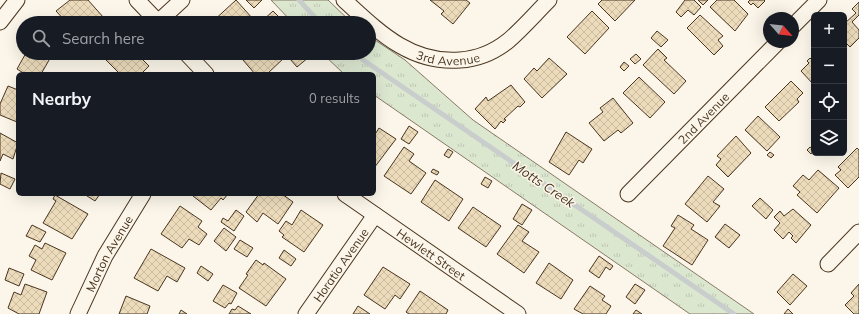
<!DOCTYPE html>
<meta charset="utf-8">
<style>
:root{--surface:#171b24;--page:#242831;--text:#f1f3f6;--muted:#9ea1a6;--line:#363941}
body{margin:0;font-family:Mulish,sans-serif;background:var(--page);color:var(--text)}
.controls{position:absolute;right:12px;top:12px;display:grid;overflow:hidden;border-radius:6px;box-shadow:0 4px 16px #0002}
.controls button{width:36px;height:36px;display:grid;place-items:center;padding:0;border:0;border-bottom:1px solid var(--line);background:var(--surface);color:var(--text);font:20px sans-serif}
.compass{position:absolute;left:763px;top:12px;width:36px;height:36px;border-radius:50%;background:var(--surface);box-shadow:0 4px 16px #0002;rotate:117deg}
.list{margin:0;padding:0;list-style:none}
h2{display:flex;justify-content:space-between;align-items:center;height:52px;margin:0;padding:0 16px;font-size:17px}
h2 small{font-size:13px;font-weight:400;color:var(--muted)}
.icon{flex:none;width:22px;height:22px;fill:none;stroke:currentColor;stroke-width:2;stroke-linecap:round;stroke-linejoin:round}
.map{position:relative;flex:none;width:859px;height:314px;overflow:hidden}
.search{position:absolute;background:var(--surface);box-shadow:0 4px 16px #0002;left:16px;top:16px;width:360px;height:44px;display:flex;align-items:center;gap:10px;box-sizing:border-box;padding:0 14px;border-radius:22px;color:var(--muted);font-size:15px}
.panel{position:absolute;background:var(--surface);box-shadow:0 4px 16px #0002;left:16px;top:72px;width:360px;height:124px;border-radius:6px}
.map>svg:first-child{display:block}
.grass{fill:url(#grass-tufts);stroke:#887966}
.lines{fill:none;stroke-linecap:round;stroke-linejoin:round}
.stream{stroke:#c9cecd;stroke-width:5}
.building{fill:url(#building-cross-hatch);stroke:#4a3520}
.street-casing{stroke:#4a3520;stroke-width:17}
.street{stroke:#fbf6e9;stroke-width:15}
.labels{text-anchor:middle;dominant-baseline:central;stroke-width:3;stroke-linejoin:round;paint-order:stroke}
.street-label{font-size:12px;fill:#4a3520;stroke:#fbf6e9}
.water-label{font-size:13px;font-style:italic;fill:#4a3520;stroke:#fbf6e9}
</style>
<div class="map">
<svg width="859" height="314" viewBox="0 0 859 314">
<defs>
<pattern id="grass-tufts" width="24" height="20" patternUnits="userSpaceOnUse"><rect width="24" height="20" fill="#dce7d0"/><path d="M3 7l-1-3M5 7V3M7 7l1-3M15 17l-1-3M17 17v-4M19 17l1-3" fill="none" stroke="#bec7b2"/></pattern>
<pattern id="building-cross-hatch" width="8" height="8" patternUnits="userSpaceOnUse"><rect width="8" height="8" fill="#ecdcbc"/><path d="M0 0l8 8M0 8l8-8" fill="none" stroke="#ccbda1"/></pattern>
</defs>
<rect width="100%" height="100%" fill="#fbf6e9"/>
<!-- grass -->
<g class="grass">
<path d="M271,0H328L352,23H293Z"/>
<path d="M369,36L405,60L473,120L754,314H690L374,95V74H344L322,53H369Z"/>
</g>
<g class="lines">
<!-- stream -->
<g class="stream">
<path d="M299,0L320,23"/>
<path d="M353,53L734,314"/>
</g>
</g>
<!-- building -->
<g class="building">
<path d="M70,0H88L104,18L99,23L75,22L67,23L56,11Z"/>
<path d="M236,0L253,19L249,23H211Z"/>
<path d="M246,0H262L254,8Z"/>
<path d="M430,0H466L470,3L453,24L441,14L444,11Z"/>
<path d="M602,0H635L615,21L598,4Z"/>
<path d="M685,0H694L701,7L694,15L688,10L681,17L676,12Z"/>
<path d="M698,0H708L703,5Z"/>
<path d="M717,0H734L748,14L735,31L710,7Z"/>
<path d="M750,0H764L765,1L758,8L753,3L751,5L748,2Z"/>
<path d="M859,2V15L852,22L859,30V38L850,47L844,41V24L856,13L852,9Z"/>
<path d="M273,11L281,19L277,23H262L261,22Z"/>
<path d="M592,11L609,28L585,54L567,37Z"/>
<path d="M700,15L723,36L718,40L723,46L714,55L687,28Z"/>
<path d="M657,31L668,40L661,47L651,38Z"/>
<path d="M658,49L667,58L664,60L686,81L674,94L643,65Z"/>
<path d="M26,53H48L52,55L41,74H25L17,69Z"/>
<path d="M111,53H136L149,66L141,74H120L106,60L112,54Z"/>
<path d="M237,53H281L285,57L267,74H255Z"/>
<path d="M296,53H306L309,57L297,67L290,59Z"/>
<path d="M636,54L641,59L635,64L630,59Z"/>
<path d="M549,58L567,74L542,98L524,79L534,68L537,71Z"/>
<path d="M810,58L812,60L814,58V85L801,71L809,63L807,61Z"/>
<path d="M624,62L629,66L624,71L620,67Z"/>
<path d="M639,77L665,102L650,118L623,93Z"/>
<path d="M791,81L803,93L797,99L799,102L779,121L765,107Z"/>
<path d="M511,85L525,102L520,107L518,106L504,119L506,120L503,123L501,121L495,129L475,109L486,97L488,101Z"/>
<path d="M8,86L18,90L17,122L0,115V104Z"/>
<path d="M613,98L633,123L621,133L618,130L604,141L589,123L603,112L600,108Z"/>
<path d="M758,116L780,137L767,151L745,130Z"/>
<path d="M409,126L418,132L409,144L401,139Z"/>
<path d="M379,128L396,139L374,168V136Z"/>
<path d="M566,132L592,149L583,163L579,160L569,175L549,162Z"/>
<path d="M0,133L18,143L13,159L3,154L0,161Z"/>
<path d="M736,136L751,153L728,177L716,165L721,159L717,156Z"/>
<path d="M404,147L414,154L409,161L426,173L411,194L384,176Z"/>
<path d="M810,147L814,150L811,154L807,150Z"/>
<path d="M857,148L859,150V177L848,188L835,175L841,170L838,167Z"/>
<path d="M448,149L453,152L449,158L444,155Z"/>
<path d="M770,152L774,155L771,158L767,155Z"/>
<path d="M433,169L439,172L437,175L431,172Z"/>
<path d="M818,170L839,188L817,213L797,195L800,192L793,186L803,175L809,180Z"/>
<path d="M1,173L15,179L10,189L0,184Z"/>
<path d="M708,176L724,189L713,202L720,206L707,222L685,204Z"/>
<path d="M485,177L492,181L488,188L481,184Z"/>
<path d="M435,180L463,199L449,221L421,202Z"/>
<path d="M84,194H100L95,201Z"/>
<path d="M194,194H228L223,200L221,198L211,210L193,196Z"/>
<path d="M259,194H282L293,202L278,224L263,213L257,222L246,212Z"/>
<path d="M55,195L88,214L72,239L43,223L56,201L53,199Z"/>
<path d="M760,198L773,210L766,219L752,206Z"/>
<path d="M522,204L532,210L522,225L513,219Z"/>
<path d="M180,206L202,221L198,227L207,234L199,245L189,239L182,248L161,234Z"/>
<path d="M473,207L501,226L486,247L458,228Z"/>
<path d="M793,209L811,225L796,243L791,238L793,236L789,232L783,239L774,230L780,223L774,217L780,211L784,216Z"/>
<path d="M236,210L244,216L234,231L221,222L223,218L228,221Z"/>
<path d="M301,210L323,225L304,252L282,237L284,235L279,231L286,221L292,225Z"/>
<path d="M678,215L694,225L691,229L708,240L692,265L663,246L675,228L671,226Z"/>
<path d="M725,224L740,235L729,248L715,237Z"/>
<path d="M32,225L46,232L40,242L26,236Z"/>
<path d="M518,225L529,232L522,241L539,252L524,273L497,254Z"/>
<path d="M224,228L236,237L226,251L214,241Z"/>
<path d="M240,240L253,248L247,257L234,249Z"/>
<path d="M45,243L66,253L52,280L31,270L36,260L29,256L35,245L42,249Z"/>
<path d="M151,249L185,268L177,282L167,276L158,291L134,278Z"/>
<path d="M284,250L296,259L291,266L279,258Z"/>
<path d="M599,256L613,266L610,270L606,267L599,278L589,271Z"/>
<path d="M256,260L263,265L264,263L286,279L266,306L239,288L248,275L246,274Z"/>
<path d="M549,263L573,280L561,299L536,283Z"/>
<path d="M201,266L213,274L208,281L197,273Z"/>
<path d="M383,267L410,284L400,299L395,295L385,309L364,295Z"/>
<path d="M9,268L24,274L19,286L5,280Z"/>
<path d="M793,274L807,286L790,305L777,292Z"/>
<path d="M25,284L47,292L39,314H19L8,308L14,292L21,295Z"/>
<path d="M635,284L645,290L635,304L626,297Z"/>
<path d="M859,284V314H854L845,305L854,296L851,293Z"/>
<path d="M223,285L237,293L231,304L229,303L225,308L213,301Z"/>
<path d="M590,286L605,296L602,300L611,306L606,314H583L574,309Z"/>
<path d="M420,291L448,310L446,314H409L406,312Z"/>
<path d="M126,296L150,306L147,314H119Z"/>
<path d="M238,306L251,314H229L232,309L235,310Z"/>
<path d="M358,306L370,314H353Z"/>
<path d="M788,309L793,314H784Z"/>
<path d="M181,310L187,314H179Z"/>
<path d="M636,310L642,314H633Z"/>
</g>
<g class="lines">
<defs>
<g id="street">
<path d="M137,0L159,23"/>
<path id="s1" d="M344,0C378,31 410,64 460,60C477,59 494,52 508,41C522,29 535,14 549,0"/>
<path d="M0,22L17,0"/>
<path d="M158,22L182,0"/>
<path d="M793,26L819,0"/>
<path d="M186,53L206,74"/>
<path id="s2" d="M345,194L518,314"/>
<path id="s3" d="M628,194L778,42"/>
<path d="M828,264L859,232"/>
<path id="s4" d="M78,314L105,256L143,194"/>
<path id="s5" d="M306,314L375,215"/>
</g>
</defs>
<!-- street casing -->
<use href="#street" class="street-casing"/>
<!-- street -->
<use href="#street" class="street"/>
</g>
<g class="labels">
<!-- street labels -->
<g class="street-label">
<text stroke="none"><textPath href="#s1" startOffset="123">3rd Avenue</textPath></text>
<text stroke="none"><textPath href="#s3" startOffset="107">2nd Avenue</textPath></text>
<text stroke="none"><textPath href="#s4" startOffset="68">Morton Avenue</textPath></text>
<text stroke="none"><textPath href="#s2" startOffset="105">Hewlett Street</textPath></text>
<text stroke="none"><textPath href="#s5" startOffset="60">Horatio Avenue</textPath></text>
</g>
<!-- water labels -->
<g class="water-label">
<text transform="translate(544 184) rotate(34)">Motts Creek</text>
</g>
</g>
</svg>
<div class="controls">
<button>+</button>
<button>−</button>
<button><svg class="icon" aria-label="locate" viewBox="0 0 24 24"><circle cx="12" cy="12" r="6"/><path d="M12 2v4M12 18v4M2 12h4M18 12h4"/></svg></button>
<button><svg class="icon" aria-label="layers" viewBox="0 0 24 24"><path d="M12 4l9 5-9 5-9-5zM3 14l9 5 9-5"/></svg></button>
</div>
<svg class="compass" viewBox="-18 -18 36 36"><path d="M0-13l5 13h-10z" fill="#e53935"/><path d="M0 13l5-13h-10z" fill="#9ea1a6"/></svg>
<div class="search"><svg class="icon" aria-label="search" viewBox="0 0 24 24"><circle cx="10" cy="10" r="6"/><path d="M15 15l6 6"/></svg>Search here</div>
<section class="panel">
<h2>Nearby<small>0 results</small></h2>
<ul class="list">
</ul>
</section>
</div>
